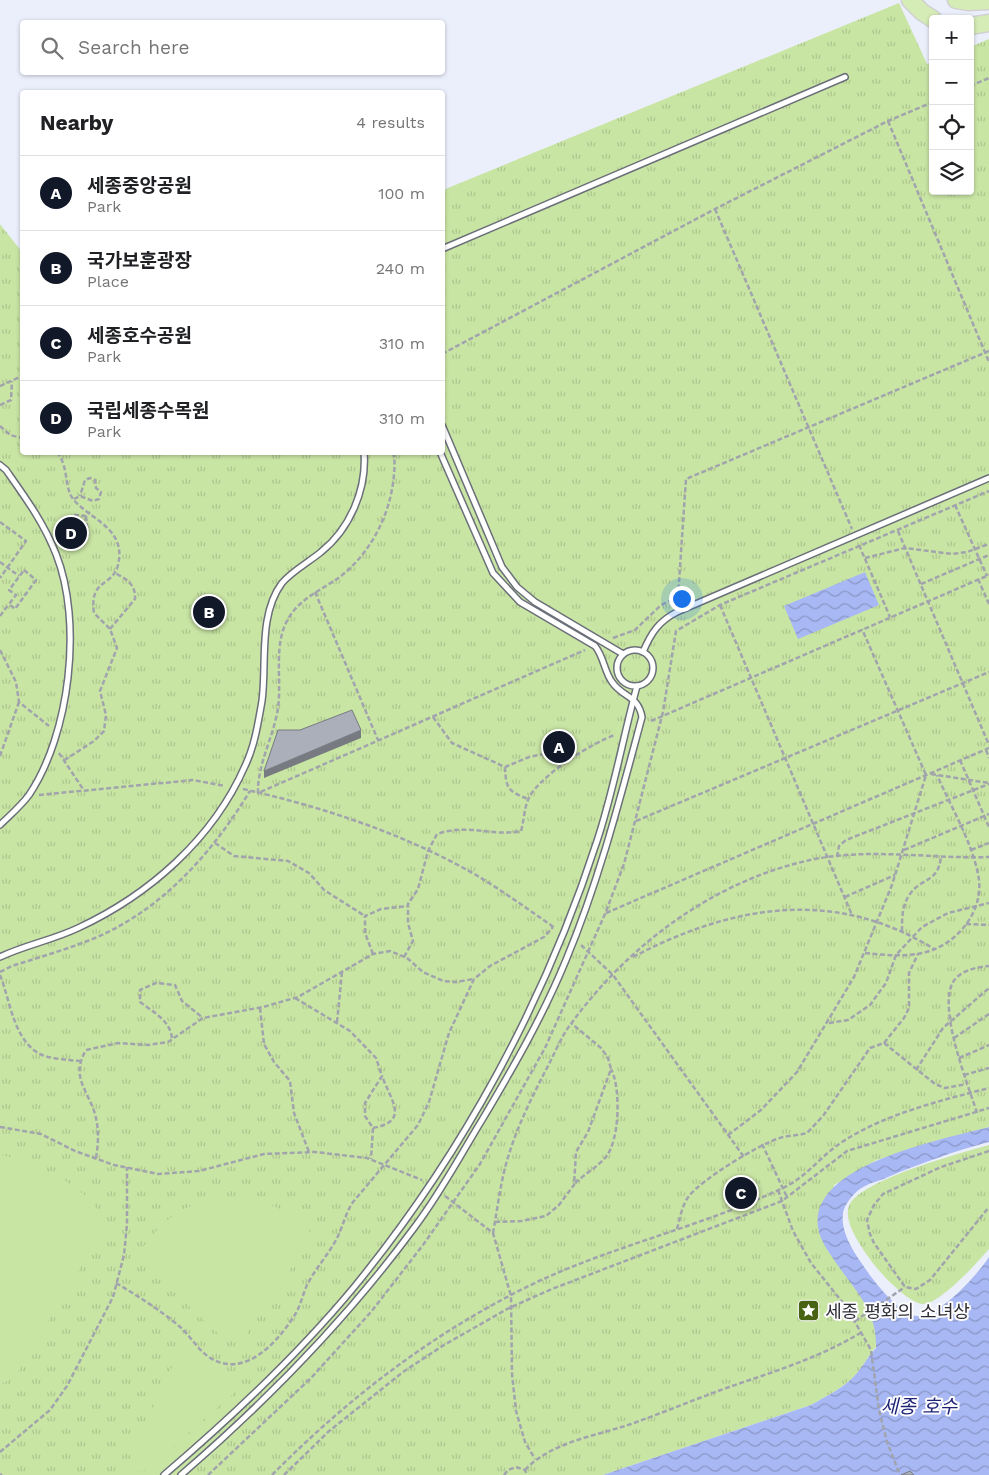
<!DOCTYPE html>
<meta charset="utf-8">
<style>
:root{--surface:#fff;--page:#f6f6f6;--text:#202124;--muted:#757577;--line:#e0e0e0;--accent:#111827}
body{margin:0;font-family:"Work Sans","Noto Sans KR",sans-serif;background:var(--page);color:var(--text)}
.controls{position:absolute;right:15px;top:15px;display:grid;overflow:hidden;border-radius:5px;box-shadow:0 1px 4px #0004}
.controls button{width:45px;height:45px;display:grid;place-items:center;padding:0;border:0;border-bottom:1px solid var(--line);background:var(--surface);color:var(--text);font:25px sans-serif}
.you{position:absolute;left:681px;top:598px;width:18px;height:18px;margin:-12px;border:4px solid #fff;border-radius:50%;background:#1a73e8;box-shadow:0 0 0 8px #1a73e833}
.badge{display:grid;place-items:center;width:32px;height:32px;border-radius:50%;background:var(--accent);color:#fff;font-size:16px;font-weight:700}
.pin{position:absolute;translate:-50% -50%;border:2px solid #fff;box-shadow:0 1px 5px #0006}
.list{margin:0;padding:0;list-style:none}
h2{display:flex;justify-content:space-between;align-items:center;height:65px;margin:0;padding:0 20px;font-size:21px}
h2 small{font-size:16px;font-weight:400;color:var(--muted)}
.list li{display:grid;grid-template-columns:32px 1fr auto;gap:15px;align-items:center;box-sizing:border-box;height:75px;padding:0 20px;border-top:1px solid var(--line)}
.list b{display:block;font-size:19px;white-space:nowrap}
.list p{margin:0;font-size:16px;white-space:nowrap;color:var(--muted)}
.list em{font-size:16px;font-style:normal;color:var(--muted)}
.icon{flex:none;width:28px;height:28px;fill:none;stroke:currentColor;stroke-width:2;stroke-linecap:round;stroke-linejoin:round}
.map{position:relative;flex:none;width:989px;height:1475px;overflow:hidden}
.search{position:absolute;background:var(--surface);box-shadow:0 1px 4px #0004;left:20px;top:20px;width:425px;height:55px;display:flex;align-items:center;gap:12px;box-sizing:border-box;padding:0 18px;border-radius:5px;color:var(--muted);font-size:19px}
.panel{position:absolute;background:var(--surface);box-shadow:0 1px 4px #0004;left:20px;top:90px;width:425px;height:365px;border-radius:5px}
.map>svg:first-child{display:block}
.park{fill:url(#park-tufts)}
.pitch{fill:#c9e5a4}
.water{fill:url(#water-waves)}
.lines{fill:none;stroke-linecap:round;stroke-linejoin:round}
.service-casing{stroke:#6b6f79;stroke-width:8}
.primary-casing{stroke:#d1d1d2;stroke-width:19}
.path{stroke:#a1a4ad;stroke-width:2.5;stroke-dasharray:5 2.5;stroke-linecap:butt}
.service{stroke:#fff;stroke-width:5}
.primary{stroke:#d6ecb6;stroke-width:16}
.shaded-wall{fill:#787a82}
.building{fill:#abafba;stroke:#787a82}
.labels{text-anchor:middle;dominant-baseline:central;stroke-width:4;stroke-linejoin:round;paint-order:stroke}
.poi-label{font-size:18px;fill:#2d2e33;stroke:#fcfcff;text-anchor:start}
.water-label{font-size:19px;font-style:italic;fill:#1e2376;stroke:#fcfcff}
</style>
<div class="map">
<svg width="989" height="1475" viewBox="0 0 989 1475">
<defs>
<pattern id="park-tufts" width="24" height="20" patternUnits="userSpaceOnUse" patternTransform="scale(1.25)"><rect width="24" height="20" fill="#c9e5a4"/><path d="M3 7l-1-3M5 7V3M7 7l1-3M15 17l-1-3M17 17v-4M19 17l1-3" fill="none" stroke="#adc58e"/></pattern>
<pattern id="water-waves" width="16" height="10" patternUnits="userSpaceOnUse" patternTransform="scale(1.25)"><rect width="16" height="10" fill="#a8b8f4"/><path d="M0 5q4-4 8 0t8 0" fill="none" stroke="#8996c6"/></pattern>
</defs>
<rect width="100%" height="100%" fill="#ebeffb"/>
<!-- park -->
<g class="park">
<path d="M899,3L927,64L933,62V191H970V47L989,39V1127L877,1160L834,1185L841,1269L866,1303L877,1332L876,1347C868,1356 864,1365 857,1373C845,1388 826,1396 811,1405L603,1475H0V224L22,252V452H442L443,190Z"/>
<path d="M989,1145V1249C978,1262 940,1304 923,1304C910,1304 884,1277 876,1267C866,1254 842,1223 849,1206C859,1180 961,1153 989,1145Z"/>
</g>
<!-- pitch -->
<g class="pitch">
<path d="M0,1155C31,1160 79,1183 97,1209C100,1215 102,1222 104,1228L20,1369L9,1380L0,1384Z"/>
<path d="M225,1197C261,1201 290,1205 313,1236L244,1337L223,1338L136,1256C164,1219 178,1205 225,1197Z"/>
<path d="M184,1353H189L212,1370L238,1375L242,1386L150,1467L142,1472L135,1470L130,1456L171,1369L177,1358Z"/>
</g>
<!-- water -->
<g class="water">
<path d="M865,572L879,605L798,639L784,606Z"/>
<path d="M989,1127V1142C955,1151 921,1163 888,1177C880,1181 868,1183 860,1189C854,1193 844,1205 843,1213C840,1234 856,1255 867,1271C876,1284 901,1315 917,1316C939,1318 978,1274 989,1257V1475H603L811,1405C826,1396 845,1388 857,1373C864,1365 868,1356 876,1348C877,1312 858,1294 839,1267C831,1255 820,1242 818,1227C809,1164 945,1139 989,1127Z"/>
</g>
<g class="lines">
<defs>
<g id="service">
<path d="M442,249L845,77"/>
<path d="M442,425L502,567L517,587L535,602L623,654"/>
<path d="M0,465L6,470C25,497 44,523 56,554C83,622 70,734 29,795C21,806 9,816 0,825"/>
<circle cx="635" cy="668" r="18"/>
<path d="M643,652C651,633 659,621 677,612L989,478"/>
<path d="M0,957C25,945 53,940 78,928C149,895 213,839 245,766C255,745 258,723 262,701C267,664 258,615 282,583C292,571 309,562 321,552C350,529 367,489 364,452"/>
<path d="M164,1475C232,1417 298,1355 355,1286C462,1155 545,1002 597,841C614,790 623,737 637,686"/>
<path d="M181,1475C268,1400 346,1320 414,1228C440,1194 460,1156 482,1120C513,1068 543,1016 566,960C599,881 620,799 642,717C638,695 623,698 612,682C604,671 604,657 595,646L520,602L493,573L440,452"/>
</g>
<g id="primary">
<path d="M910,0L922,12L933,19"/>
<path d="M956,0L968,2L989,1"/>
<path d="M970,26L989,23"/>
</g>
</defs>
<!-- service casing -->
<use href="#service" class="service-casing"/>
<!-- primary casing -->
<use href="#primary" class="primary-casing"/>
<!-- path -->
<g class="path">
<path d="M970,86L989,78"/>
<path d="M888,121L989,362"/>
<path d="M715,209L852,529"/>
<path d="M442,354L715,209L888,121L933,102"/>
<path d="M0,386L22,376"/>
<path d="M0,405L11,400L12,381"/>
<path d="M0,426L10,435L22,438"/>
<path d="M57,452C69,467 64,487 73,499C90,520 127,528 118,565C113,587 89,578 94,613L110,629L117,648L100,691L106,715L104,731L94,741L63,761"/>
<path d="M394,452C398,498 377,548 341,576C322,590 300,598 288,619C273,645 282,680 278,708C274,736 257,765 258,793L585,650"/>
<path d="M74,499L80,496L93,501L99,499L101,492L96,488L95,480L90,478L85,480L80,496"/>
<path d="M955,505L987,576"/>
<path d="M86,516L88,535L83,540H79L75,531L65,525V519L75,515L86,516L90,512"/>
<path d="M0,522L26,541L0,578"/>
<path d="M898,531L989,745"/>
<path d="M859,545L890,617"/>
<path d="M865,558L905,548L952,554L967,552L989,544"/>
<path d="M0,562L19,576"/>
<path d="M24,570L36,580L15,609L9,604L16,595L9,590Z"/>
<path d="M978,579L989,604"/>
<path d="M921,584L989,555"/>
<path d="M315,592L378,740"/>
<path d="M678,597L686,479L989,351"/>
<path d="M720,605L852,915"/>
<path d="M0,616L9,604"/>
<path d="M110,629L135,599C136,584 126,579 115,573"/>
<path d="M613,638L635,630L661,605L678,597"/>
<path d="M0,650L16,682L19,702L49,726"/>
<path d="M433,717L452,743L505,767L529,757L558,751L570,760"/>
<path d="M651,721L989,575"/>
<path d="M986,750L989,758"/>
<path d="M59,753L83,789"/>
<path d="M0,756L19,702"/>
<path d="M960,760L989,827"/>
<path d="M505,767C506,789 508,791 528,799"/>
<path d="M931,774L989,783"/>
<path d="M243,789C323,807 405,834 476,875C503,891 529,910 555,928"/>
<path d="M39,795L193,780L225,786"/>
<path d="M636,821L989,672"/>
<path d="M215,843L234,856L288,861L309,873L324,890L365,916"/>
<path d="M904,850L989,814"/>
<path d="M971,850L989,843"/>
<path d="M837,857L839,846L846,840L989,784"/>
<path d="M845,897L895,875"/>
<path d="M606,913L989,748"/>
<path d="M966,924L989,925"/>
<path d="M902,931C902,918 902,905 910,894C922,877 938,883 941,857"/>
<path d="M581,945L613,975L744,1157"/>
<path d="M865,953C884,955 903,957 922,953C957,946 986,910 978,874C971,840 951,807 937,775"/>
<path d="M373,954L365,933V916L381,909L408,906"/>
<path d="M404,957L413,941L408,923V904L418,889L428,851L437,834C468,823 491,837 521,831C524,821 524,809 528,800C536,778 593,742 615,735"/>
<path d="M633,957C732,905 834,887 934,949"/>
<path d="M0,972L12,966C40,957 68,949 95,938C163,909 212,853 250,791"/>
<path d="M0,975C11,1002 14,1048 48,1057C58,1059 69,1060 80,1061"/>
<path d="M295,998L350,1031L376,1058L382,1076L365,1103V1116L373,1128L371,1159"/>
<path d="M260,1008L264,1044L274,1062L290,1081L294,1113L309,1152"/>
<path d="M337,1022L342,972"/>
<path d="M829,1023L848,1020L870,1005L886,983L896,955L922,927L948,913L989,903"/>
<path d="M172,1038C170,1020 153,1012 140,1002V990L156,983L175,985L182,1001L203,1018"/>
<path d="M954,1038L989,1014"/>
<path d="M884,1043L935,1084L945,1088L967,1084"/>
<path d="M959,1058L989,1045"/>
<path d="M916,1070L943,1028L989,988"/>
<path d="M964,1075L989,1068"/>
<path d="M977,1113C968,1084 939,1013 952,984C958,971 976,967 989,966"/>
<path d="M0,1127L41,1134L75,1151L114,1165L158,1174L199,1171L264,1154L315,1152L367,1158L422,1180"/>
<path d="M373,1128C410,1121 391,1101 382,1076"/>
<path d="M728,1135L761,1110L797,1072L854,977L892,885L926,775L862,629"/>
<path d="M762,1144L787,1197"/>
<path d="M989,1151L941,1167L883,1194L874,1205L867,1220L870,1234L874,1243L905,1287L916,1289L930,1280L989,1207"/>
<path d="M96,1158C99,1141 99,1124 93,1108C84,1086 72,1074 86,1050L118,1043L148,1045L168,1042L203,1018L263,1007L298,997L373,954L390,951L407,958L423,972L443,981L456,982L474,979"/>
<path d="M575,1183C585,1174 597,1167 605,1158C620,1142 621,1087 611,1069"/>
<path d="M778,1190L793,1231L811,1263L847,1308L871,1350L879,1410L887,1442L900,1475"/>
<path d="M445,1196L493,1233L511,1296L512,1374L516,1411L525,1442L535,1459"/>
<path d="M495,1222L521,1221L546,1216L559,1205L574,1185L576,1152L588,1132L611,1069L608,1058L601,1048L571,1023"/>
<path d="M677,1229C680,1218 682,1205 689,1196C701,1180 758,1145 777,1139C787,1135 797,1136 807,1133L823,1116L870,1048L884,1043L904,1018L909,1008V973L918,954"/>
<path d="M493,1233C498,1206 501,1177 510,1151C520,1120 535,1091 550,1062C556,1050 562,1036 570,1025C629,944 716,879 815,859C872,848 931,859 989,857"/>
<path d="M116,1283C138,1296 160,1310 179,1326C192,1337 199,1353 214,1360C248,1377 280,1339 296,1313C301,1304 303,1294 307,1285C315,1269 328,1255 336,1240C343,1227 345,1214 353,1202L418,1125L429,1102L449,1033L474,979L490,966L544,937L553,927"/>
<path d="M855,1321L905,1287"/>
<path d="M0,1452L50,1410L67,1386L113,1297L124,1255L127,1224V1167"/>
<path d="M525,1470C551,1442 596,1436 631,1424C665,1412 698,1398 732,1386C776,1371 821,1357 862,1332"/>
<path d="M0,1474L2,1475"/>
<path d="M208,1475L311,1378L371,1312L423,1245L480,1164L545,1048L605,914L624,864L663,712L676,631L720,605L989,491"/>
<path d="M272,1475C350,1396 438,1329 539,1281C619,1244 707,1225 787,1186C808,1175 822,1155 842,1142C885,1114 939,1101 989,1088"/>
<path d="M284,1475L328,1432L403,1372L444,1345L509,1308L552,1289L782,1201L847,1151L989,1108"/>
<path d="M504,1475L508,1470L516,1467L525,1470L527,1475"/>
</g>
<!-- service -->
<use href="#service" class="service"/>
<!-- primary -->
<use href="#primary" class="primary"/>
</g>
<!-- shaded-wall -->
<path class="shaded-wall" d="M361,730V738L264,778V771Z"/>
<!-- building -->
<g class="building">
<path d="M352,710L361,730L264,771L278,730H300Z"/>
<path d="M910,1471L914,1475H901Z"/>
</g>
<!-- icons -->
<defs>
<symbol id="sight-square" viewBox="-11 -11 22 22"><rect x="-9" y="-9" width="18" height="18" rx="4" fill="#486314" stroke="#fcfcff"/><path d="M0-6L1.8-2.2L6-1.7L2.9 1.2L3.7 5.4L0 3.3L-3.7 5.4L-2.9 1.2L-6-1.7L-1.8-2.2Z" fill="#fff"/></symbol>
</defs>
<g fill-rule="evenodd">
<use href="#sight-square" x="796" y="1298" width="25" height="25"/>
</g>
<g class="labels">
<!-- poi labels -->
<g class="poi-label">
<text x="825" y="1311">세종 평화의 소녀상</text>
</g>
<!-- water labels -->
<g class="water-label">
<text x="919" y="1406">세종 호수</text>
</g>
</g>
</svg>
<div class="controls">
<button>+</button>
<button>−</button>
<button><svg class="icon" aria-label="locate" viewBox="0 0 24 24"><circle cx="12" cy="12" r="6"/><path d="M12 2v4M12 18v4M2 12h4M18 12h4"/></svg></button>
<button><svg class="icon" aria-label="layers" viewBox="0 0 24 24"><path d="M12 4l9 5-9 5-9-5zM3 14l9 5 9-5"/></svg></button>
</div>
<div class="you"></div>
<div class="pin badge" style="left:559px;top:747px">A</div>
<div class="pin badge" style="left:209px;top:612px">B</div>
<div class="pin badge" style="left:741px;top:1193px">C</div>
<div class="pin badge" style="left:71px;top:533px">D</div>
<div class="search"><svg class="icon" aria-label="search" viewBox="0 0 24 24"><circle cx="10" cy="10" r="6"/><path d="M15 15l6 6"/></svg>Search here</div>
<section class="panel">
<h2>Nearby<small>4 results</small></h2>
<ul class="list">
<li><span class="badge">A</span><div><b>세종중앙공원</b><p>Park</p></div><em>100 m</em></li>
<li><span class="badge">B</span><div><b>국가보훈광장</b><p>Place</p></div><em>240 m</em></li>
<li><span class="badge">C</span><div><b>세종호수공원</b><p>Park</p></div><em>310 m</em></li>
<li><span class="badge">D</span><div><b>국립세종수목원</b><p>Park</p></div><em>310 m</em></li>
</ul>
</section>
</div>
